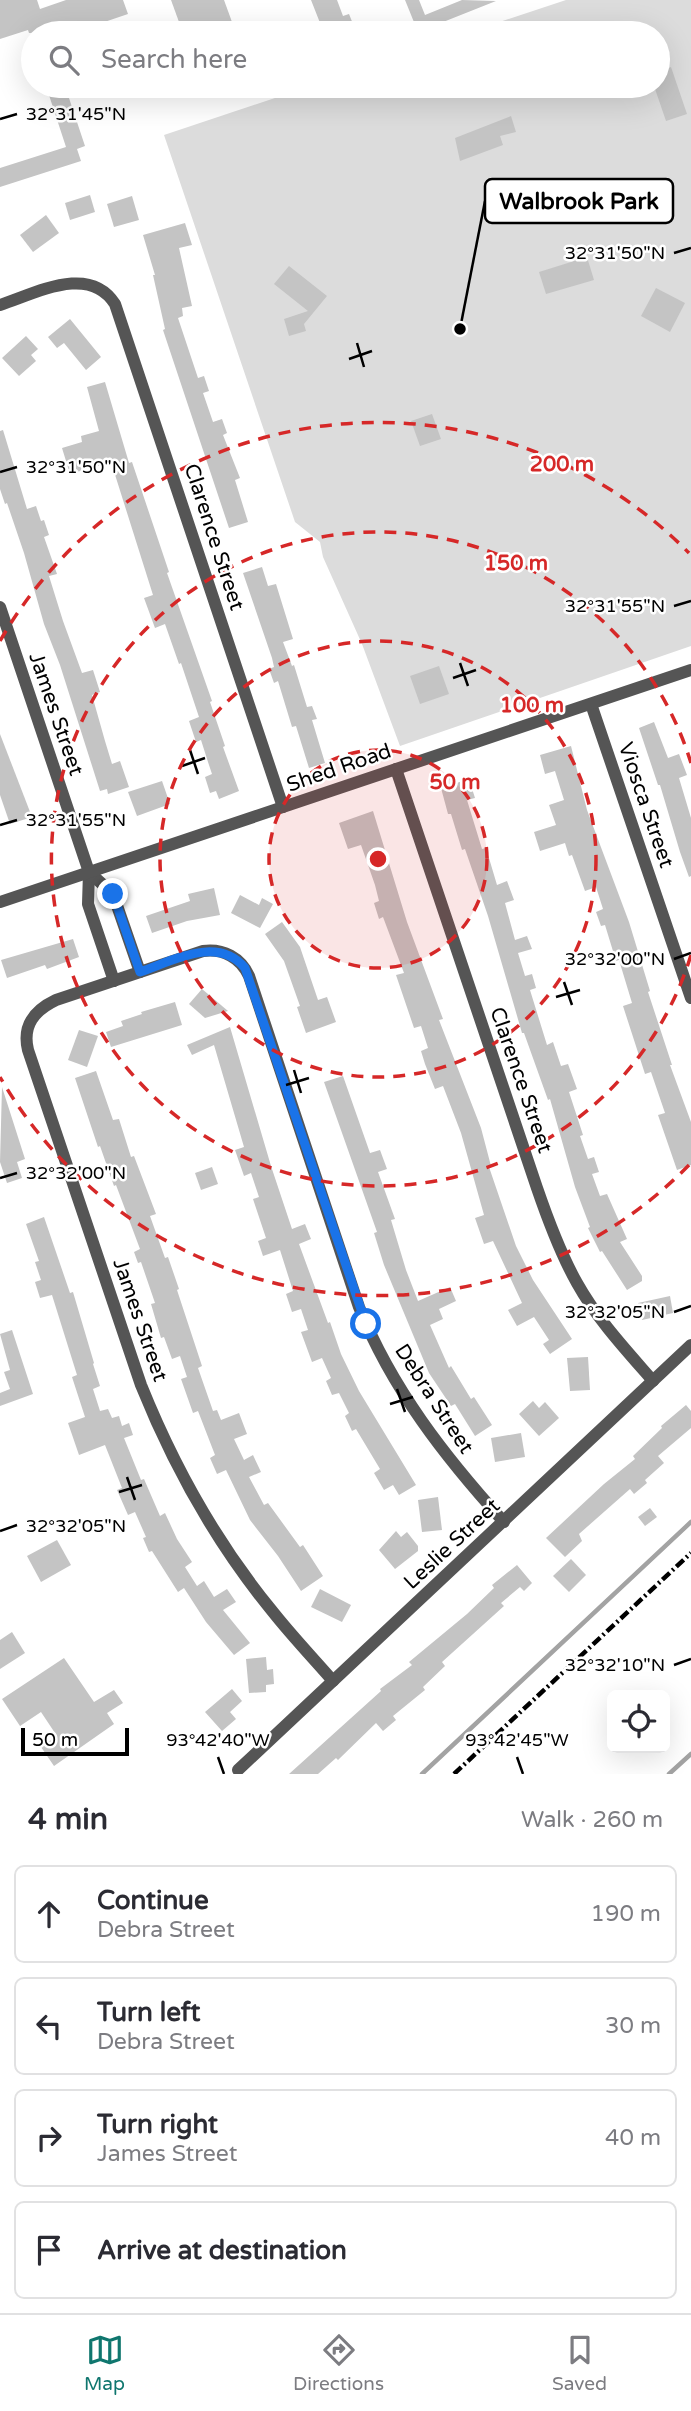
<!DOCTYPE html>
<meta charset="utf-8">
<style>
:root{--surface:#fff;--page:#f7f7f7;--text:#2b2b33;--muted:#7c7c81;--line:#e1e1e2;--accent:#0f766e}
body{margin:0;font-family:"Varela Round",sans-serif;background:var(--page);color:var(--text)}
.controls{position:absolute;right:21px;bottom:21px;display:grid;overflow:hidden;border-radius:10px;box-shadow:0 7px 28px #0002}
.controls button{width:63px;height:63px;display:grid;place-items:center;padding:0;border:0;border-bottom:2px solid var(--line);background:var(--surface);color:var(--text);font:35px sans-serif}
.scale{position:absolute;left:21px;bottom:18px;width:108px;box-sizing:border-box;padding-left:7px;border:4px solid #000;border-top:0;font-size:19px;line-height:24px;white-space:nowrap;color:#000;-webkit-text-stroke:5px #fff;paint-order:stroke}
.stop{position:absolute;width:21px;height:21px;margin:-16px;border:5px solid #1a73e8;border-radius:50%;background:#fff}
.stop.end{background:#1a73e8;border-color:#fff;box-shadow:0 2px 7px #0008}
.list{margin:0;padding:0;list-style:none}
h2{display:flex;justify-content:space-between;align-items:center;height:91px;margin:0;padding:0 28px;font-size:30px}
h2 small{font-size:23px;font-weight:400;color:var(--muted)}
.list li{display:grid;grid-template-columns:46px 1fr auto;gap:21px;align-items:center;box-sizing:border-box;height:98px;margin:0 14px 14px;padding:0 14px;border:2px solid var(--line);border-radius:10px}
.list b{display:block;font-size:26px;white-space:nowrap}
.list p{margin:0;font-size:23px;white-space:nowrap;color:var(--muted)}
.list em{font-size:23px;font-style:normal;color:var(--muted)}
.icon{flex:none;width:38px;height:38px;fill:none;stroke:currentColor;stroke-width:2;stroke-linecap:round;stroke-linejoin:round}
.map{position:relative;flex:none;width:691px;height:1774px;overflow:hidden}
.search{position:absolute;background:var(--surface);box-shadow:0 7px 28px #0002;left:21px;right:21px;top:21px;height:77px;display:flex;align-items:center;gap:18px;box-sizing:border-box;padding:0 24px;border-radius:38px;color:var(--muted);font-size:26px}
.sheet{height:539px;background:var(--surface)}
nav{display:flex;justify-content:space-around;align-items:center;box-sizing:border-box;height:98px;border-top:2px solid var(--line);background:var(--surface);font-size:19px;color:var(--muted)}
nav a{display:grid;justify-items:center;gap:4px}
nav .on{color:var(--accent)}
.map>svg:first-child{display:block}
.green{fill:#dcdcdc}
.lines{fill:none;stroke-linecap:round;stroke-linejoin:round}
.stream{stroke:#a3a3a3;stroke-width:4.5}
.building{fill:#c4c4c4}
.street{stroke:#555;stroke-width:12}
.rail{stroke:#000;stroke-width:4.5;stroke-dasharray:10 3.5 2 3.5;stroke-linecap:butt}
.route{stroke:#1a73e8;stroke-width:9}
.ticks{fill:none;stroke:#000;stroke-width:2.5}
.ring{fill:none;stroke:#d62828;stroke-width:3.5;stroke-dasharray:12 9}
.labels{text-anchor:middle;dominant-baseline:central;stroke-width:5;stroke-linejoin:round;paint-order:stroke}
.street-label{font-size:21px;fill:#000;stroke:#fff}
.ticks-label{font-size:18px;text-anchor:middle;fill:#000;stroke:#fff;stroke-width:5;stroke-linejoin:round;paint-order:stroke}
.centre{fill:#d62828;stroke:#fff;stroke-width:3.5}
.ring-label{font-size:21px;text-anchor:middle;font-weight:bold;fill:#d62828;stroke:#fff;stroke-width:5;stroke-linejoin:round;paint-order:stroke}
.leader{fill:none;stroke:#000;stroke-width:2.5}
.callout-dot{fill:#000;stroke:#fff;stroke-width:2.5}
.callout{fill:#fff;stroke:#000;stroke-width:2.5}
.callout-label{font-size:23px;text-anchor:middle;font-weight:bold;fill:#000}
</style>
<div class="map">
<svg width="691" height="1774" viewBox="0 0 691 1774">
<rect width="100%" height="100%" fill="#fff"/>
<!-- green -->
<path class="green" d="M566,0H691V646L400,746L362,644L323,557L320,542L295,522L164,135L311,86H658V33H466Z"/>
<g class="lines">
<!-- stream -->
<g class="stream">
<path d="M422,1774L691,1522"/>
<path d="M669,1774L691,1754"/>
</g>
</g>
<!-- building -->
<g class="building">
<path d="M0,0H37L40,9L66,0H123L128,14L72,33H29L28,30L0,39Z"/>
<path d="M171,0H224L236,33H183Z"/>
<path d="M311,0H337L343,16L349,14L355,29L344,33H324Z"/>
<path d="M405,0H419L425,15L462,0L496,1L418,32Z"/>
<path d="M671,67L687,114L666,121L654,86H658V72Z"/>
<path d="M46,86H65L85,146L77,149L81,161L0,187V168L66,147Z"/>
<path d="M511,116L516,132L500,136L503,145L460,161L455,138Z"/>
<path d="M90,195L95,212L70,220L65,203Z"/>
<path d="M132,196L139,220L114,227L107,204Z"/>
<path d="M46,215L59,233L33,252L20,235Z"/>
<path d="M185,223L192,245L179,248L192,306L182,308L183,316L178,318L198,378L204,376L209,391L203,393L213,422L222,419L227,433L223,435L240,478L235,480L248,522L229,528L163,330L165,329L153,275H155L143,235Z"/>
<path d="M587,257L594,280L546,294L539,272Z"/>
<path d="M289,266L327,296L304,324L306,331L289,336L284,319L308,311L274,284Z"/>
<path d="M656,288L685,303L670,332L641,316Z"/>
<path d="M70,319L101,357L86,370L64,343L57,348L48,337Z"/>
<path d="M26,336L38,349L31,355L36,361L19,376L2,358Z"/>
<path d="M105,382L129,463L132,462L169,572L167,573L212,701L210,702L225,746L223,747L239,791L219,799L216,791L210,793L205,777L212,774L208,762L201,740L196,742L189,721L199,717L181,663L179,664L165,624L155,628L144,598L153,595L111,462L70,474L62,448L82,442L81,436L99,431L87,387Z"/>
<path d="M432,414L441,439L420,446L411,421Z"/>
<path d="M3,430L27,509L36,506L41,521L44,520L49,535L44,537L57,574L49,576L63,621L82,673L93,670L100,692L92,695L105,741L112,764L120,761L129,787L108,794L107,789L100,791L60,665L44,624L24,553L7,503L5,504L0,489V431Z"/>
<path d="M262,567L268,586L276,584L293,639L283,642L292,666L294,665L307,707L312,706L317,719L312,720L325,763L309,768L296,726L292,727L278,681L274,683L269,669L274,667L272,658L243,573Z"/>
<path d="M439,666L449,694L420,704L410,676Z"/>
<path d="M654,722L668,758L679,754L687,775L679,778L691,818V876L689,877L680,852L660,785H658L639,728Z"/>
<path d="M0,734L32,817L10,824L0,795Z"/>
<path d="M571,746L587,810L629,922L650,991L648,992L672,1065H670L691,1122V1165L677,1170L658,1115L665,1113L651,1072L645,1074L623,1006L632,1003L619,960L616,961L605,925L601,926L596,912L603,909L596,887L585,891L572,855L569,856L565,843L540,851L534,832L556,825L549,805L564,800L555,771L545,774L540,755Z"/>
<path d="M469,779L475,798L467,800L482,849L486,848L497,885L507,881L514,900L505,903L515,940L527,936L532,949L518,953L525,976L532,974L536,988L530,990L547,1045L553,1042L561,1066L568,1064L577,1089L569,1092L583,1135L580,1136L588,1159L594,1157L599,1172L592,1174L600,1196L607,1194L627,1239L620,1242L642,1276V1281L627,1290L602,1251L600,1252L588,1228L590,1227L575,1187L550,1099L548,1100L524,1033H522L488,916L465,849L462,850L451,814H448L441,788Z"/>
<path d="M162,781L170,804L137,816L128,792Z"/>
<path d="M373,811L407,922L443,1019L439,1020L481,1128L491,1166L489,1167L516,1246L533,1280L572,1339L550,1354L543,1344L549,1340L534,1317L517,1326L508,1310L522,1303L493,1241L484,1244L475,1218L484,1215L461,1133L443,1086L435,1089L425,1064L421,1051L428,1048L421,1026L414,1028L396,975L404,973L383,917L379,919L374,903L379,901L375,885L361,845L348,849L339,823Z"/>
<path d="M214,888L220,915L187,921L152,933L146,916L190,901L188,894Z"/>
<path d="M240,895L259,905L262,898L273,904L260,928L231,913Z"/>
<path d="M282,922L300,947L318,1000L327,997L336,1022L306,1033L297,1007L300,1006L284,961L265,934Z"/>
<path d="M73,939L79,957L47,969L45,965L7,978L1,960Z"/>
<path d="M202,989L228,1011L205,1018L189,1004Z"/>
<path d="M175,1002L182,1025L111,1047L106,1032L123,1026L121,1021L142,1014L141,1012Z"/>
<path d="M230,1027L271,1166L292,1229L305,1224L311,1239L299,1244L328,1323L330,1322L341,1354L359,1391L416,1485L399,1495L393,1485L384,1490L374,1473L380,1469L356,1429L352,1431L345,1416L349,1413L339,1393L332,1395L326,1381L331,1378L322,1358L312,1362L301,1332L308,1330L301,1309L292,1312L286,1294L293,1291L280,1250L263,1256L258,1241L266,1238L253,1199L259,1197L251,1173L244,1176L235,1150L244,1147L214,1045L192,1055L187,1045Z"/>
<path d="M79,1030L98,1036L87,1067L68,1060Z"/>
<path d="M96,1071L113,1120L119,1119L131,1157L134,1156L156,1214L150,1216L165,1258L168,1257L179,1289L177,1290L202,1366L198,1368L213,1411L217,1410L221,1420L239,1413L247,1434L234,1439L244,1460L253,1455L261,1472L249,1477L264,1505L268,1503L300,1547L303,1545L323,1576L301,1591L278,1556L250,1520L226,1470L217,1474L210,1458L215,1455L198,1411L193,1413L181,1379L187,1377L180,1356L172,1359L164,1337L161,1338L151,1304L155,1303L141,1262L138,1263L134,1252L140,1249L116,1185L114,1186L100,1146L98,1147L75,1078Z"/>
<path d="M343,1076L370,1153L380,1150L387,1169L378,1172L395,1219L391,1220L406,1270L418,1301L450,1287L456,1301L439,1309L443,1319L430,1325L449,1368L451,1366L471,1399L474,1397L492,1425L475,1436L455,1404L451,1406L429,1373L384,1265L374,1233L377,1232L324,1082Z"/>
<path d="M2,1087L25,1159L17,1162L22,1178L7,1183L0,1162Z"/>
<path d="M212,1167L218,1184L201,1190L195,1173Z"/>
<path d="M44,1217L70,1293L73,1292L94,1363L93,1364L100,1386L93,1389L100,1411L108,1409L112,1418L119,1416L122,1426L129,1423L133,1435L124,1438L141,1480L144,1479L160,1516L165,1513L177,1539L192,1562L185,1567L197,1586L204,1581L214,1597L227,1589L236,1602L223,1610L250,1643L234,1655L206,1622L184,1588L178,1592L152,1551L149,1552L143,1538L146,1537L135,1512L128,1515L117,1490L122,1488L105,1445L79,1455L68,1423L85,1417L72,1377L77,1375L52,1295L40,1298L35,1282L41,1280L35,1262L39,1261L26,1224Z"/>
<path d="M670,1296L673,1313L642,1320L638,1303Z"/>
<path d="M12,1330L33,1394L0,1406V1393L10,1389L4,1372L10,1370L0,1334Z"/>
<path d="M588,1357L590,1390L570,1391L567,1358Z"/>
<path d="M533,1401L539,1408L545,1402L559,1418L539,1436L519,1414Z"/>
<path d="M686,1405L691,1411V1428L658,1456L664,1463L645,1480L647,1483L634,1494L630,1489L579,1534L582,1541L565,1557L546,1538L604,1484L635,1459L633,1456L662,1428L661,1426Z"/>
<path d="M521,1433L525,1457L495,1462L491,1438Z"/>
<path d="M438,1497L442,1530L422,1532L418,1500Z"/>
<path d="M650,1508L657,1517L645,1526L638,1517Z"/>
<path d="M396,1531L401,1537L407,1532L418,1546V1551L395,1569L379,1550Z"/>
<path d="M57,1540L71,1565L41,1582L27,1556Z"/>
<path d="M571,1559L586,1575L569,1592L553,1576Z"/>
<path d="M517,1565L532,1583L524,1591L520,1587L501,1603L504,1606L442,1662L445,1666L423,1687L425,1690L393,1716L396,1720L383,1731L376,1723L338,1760L336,1758L318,1774H289L381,1691L380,1689L412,1665L409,1662L467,1614L494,1588L492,1585Z"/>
<path d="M320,1589L351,1605L342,1622L311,1607Z"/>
<path d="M12,1632L25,1653L0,1669V1640Z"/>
<path d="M266,1657L267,1670L273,1669L274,1684L266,1685V1692L249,1693L246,1659Z"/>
<path d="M64,1658L94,1702L114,1690L123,1703L107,1713L114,1724L54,1766L41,1747L57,1736L41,1712L20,1726L2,1699Z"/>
<path d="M232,1689L242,1701L230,1712L236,1719L222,1731L205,1712Z"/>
</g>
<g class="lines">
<!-- street -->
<g class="street">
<path d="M0,305C35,294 89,263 115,304L283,807"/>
<path d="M0,607L89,872L88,904L114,981"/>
<path d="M591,704L691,998"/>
<path d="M396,769L537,1188C548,1220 560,1253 577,1283C597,1319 626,1350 653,1381"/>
<path d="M89,872L113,894L140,972"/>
<path d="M0,902L691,670"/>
<path d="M333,1681C313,1658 292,1636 273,1612C217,1544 174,1467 141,1385L28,1050C22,1025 35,1010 56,1000L203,951C223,948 241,958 249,976L359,1307C392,1389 445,1457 504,1522"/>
<path d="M238,1770L691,1345"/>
</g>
<!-- rail -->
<path class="rail" d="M454,1774L691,1553"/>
</g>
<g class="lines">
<!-- route -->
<path class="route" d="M113,894L140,972C173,961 217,935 245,968L366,1324"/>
</g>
<!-- ticks -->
<path class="ticks" d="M0,119L17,114M674,253L691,248M357,343L364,367M349,359L372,351M0,472L17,467M674,606L691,601M460,663L468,686M453,678L476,670M190,750L198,774M182,766L205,758M0,825L17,820M674,959L691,953M564,982L572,1005M556,997L580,990M294,1070L301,1093M286,1085L309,1078M0,1178L17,1173M674,1312L691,1306M397,1389L405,1412M390,1404L413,1397M127,1477L135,1500M119,1492L142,1485M0,1531L17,1525M674,1665L691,1659M218,1757L224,1774M517,1757L523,1774"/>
<!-- distance rings -->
<circle cx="378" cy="859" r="109" fill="#d62828" fill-opacity=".12"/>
<g class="ring">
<circle cx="378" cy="859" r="109"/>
<circle cx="378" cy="859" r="218"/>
<path d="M691 955A327 327 0 1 1 691 763"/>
<path d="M689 1165A436 436 0 0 1 0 1077M0 641A436 436 0 0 1 689 553"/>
</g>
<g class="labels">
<!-- street labels -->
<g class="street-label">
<text transform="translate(214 537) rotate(72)">Clarence Street</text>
<text transform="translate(56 714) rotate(71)">James Street</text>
<text transform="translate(339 768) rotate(-19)">Shed Road</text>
<text transform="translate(646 805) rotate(71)">Viosca Street</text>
<text transform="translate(521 1080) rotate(71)">Clarence Street</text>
<text transform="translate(140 1320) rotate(71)">James Street</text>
<text transform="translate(434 1399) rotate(57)">Debra Street</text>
<text transform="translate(452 1544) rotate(-43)">Leslie Street</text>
</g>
</g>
<g class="ticks-label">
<text x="76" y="120">32°31'45"N</text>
<text x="615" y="259">32°31'50"N</text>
<text x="76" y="473">32°31'50"N</text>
<text x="615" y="612">32°31'55"N</text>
<text x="76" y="826">32°31'55"N</text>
<text x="615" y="965">32°32'00"N</text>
<text x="76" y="1179">32°32'00"N</text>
<text x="615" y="1318">32°32'05"N</text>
<text x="76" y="1532">32°32'05"N</text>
<text x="615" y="1671">32°32'10"N</text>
<text x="218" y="1746">93°42'40"W</text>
<text x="517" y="1746">93°42'45"W</text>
</g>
<circle cx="378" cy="859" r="10" class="centre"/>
<g class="ring-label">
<text x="562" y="471">200 m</text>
<text x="516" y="570">150 m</text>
<text x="532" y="712">100 m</text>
<text x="455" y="789">50 m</text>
</g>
<!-- callouts -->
<path class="leader" d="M460 329L485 201"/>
<circle class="callout-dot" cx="460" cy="329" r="7"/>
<rect class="callout" x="485" y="179" width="188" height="44" rx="7"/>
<g class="callout-label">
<text x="579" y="209">Walbrook Park</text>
</g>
</svg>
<div class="controls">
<button><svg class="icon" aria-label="locate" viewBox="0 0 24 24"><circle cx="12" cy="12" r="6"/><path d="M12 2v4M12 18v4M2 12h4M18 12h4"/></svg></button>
</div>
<div class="scale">50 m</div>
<div class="stop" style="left:366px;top:1324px"></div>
<div class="stop end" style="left:113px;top:894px"></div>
<div class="search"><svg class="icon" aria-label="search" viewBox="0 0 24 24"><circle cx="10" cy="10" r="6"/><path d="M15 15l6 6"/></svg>Search here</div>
</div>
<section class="sheet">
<h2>4 min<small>Walk · 260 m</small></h2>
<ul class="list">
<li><svg class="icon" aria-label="ahead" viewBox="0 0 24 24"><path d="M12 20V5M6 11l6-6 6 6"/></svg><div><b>Continue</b><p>Debra Street</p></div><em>190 m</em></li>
<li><svg class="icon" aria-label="left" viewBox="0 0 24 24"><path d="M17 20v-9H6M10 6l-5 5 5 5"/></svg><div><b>Turn left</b><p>Debra Street</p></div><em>30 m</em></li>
<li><svg class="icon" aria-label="right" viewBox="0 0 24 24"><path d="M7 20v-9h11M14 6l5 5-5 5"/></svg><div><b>Turn right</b><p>James Street</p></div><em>40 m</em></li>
<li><svg class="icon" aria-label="arrive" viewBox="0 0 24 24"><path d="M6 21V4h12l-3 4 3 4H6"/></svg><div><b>Arrive at destination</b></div></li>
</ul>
</section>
<nav>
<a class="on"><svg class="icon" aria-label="map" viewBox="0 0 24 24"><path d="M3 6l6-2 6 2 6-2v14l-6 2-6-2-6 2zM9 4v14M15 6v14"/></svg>Map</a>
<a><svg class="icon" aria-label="directions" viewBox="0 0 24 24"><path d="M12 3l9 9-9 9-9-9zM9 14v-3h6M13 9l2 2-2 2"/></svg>Directions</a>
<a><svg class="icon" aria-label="saved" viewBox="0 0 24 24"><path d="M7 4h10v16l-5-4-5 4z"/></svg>Saved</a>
</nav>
